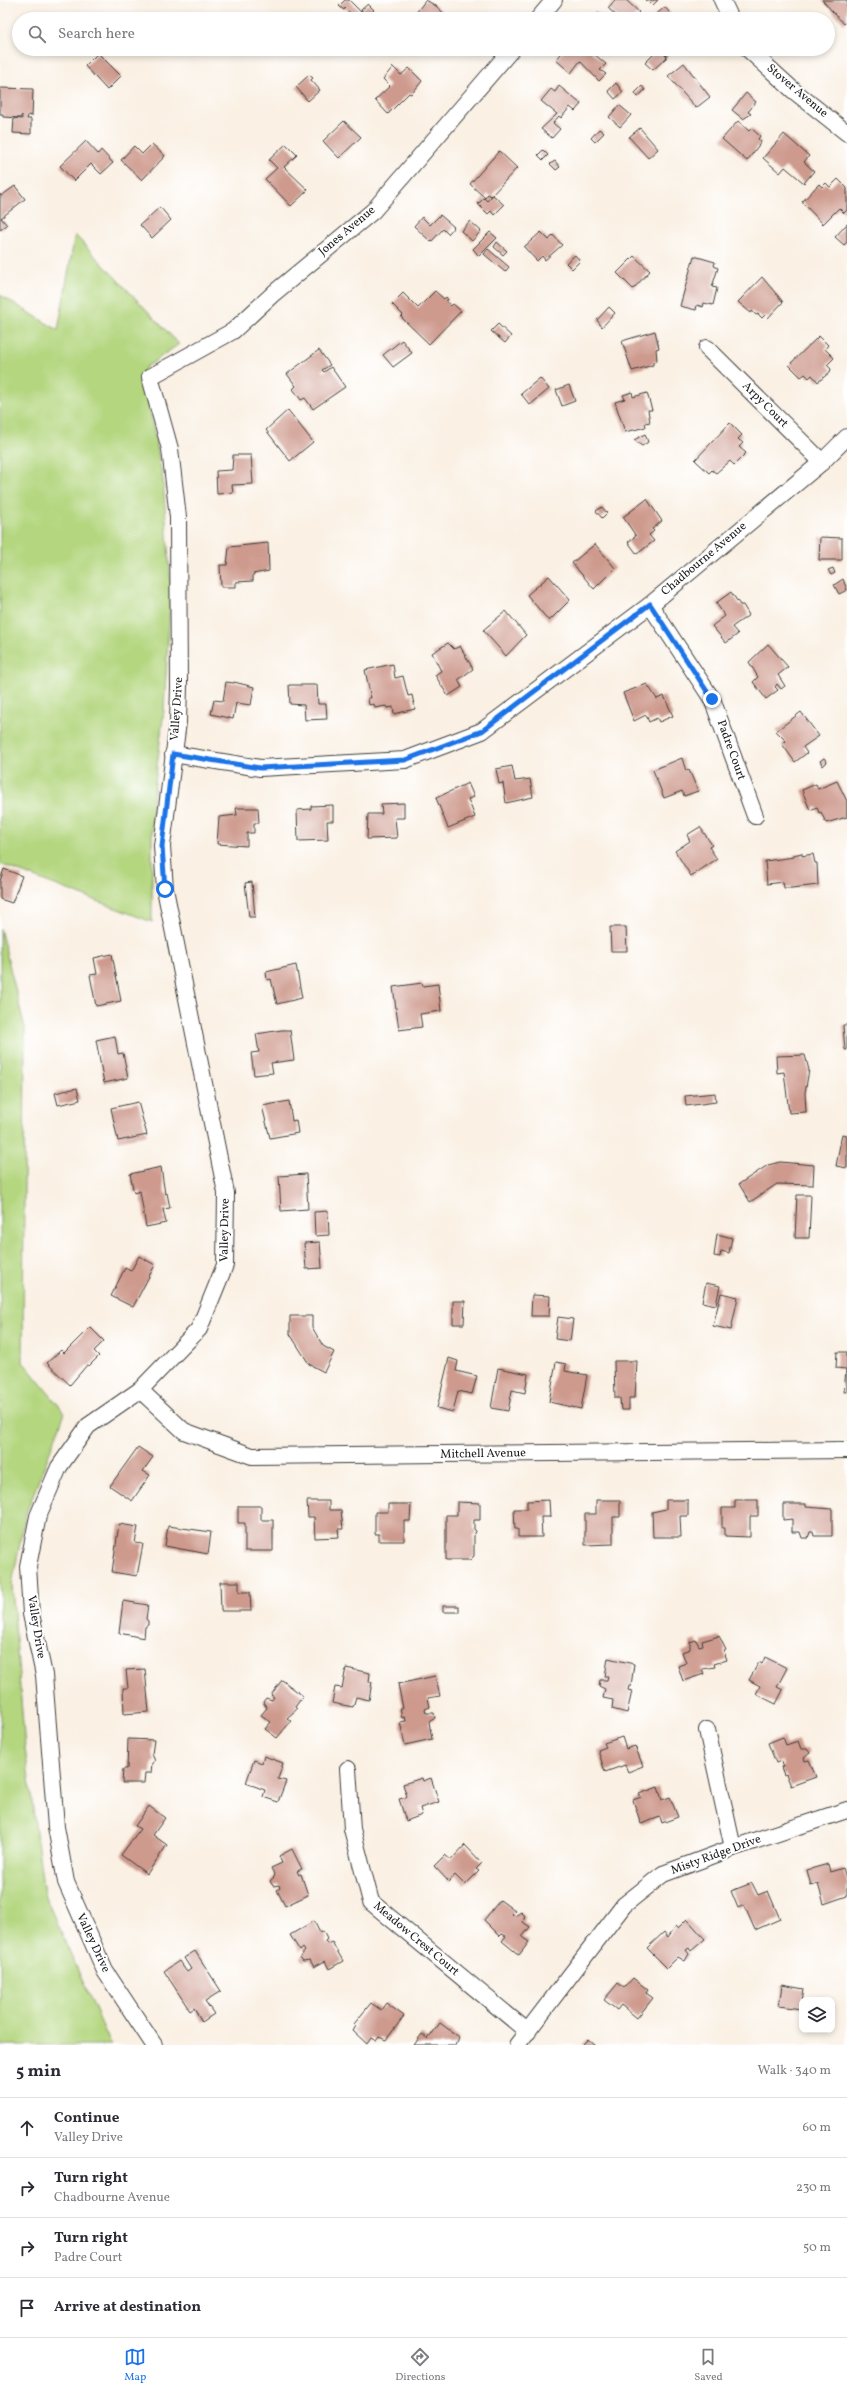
<!DOCTYPE html>
<meta charset="utf-8">
<style>
:root{--surface:#fff;--page:#f7f7f7;--text:#2b2b33;--muted:#7c7c81;--line:#e1e1e2;--accent:#1a73e8}
body{margin:0;font-family:Vollkorn,serif;background:var(--page);color:var(--text)}
.controls{position:absolute;right:12px;bottom:12px;display:grid;overflow:hidden;border-radius:8px;box-shadow:0 2px 6px #0003}
.controls button{width:36px;height:36px;display:grid;place-items:center;padding:0;border:0;border-bottom:1px solid var(--line);background:var(--surface);color:var(--text);font:20px sans-serif}
.stop{position:absolute;width:12px;height:12px;margin:-9px;border:3px solid #1a73e8;border-radius:50%;background:#fff}
.stop.end{background:#1a73e8;border-color:#fff;box-shadow:0 1px 4px #0008}
.list{margin:0;padding:0;list-style:none}
h2{display:flex;justify-content:space-between;align-items:center;height:52px;margin:0;padding:0 16px;font-size:17px}
h2 small{font-size:13px;font-weight:400;color:var(--muted)}
.list li{display:grid;grid-template-columns:26px 1fr auto;gap:12px;align-items:center;box-sizing:border-box;height:60px;padding:0 16px;border-top:1px solid var(--line)}
.list b{display:block;font-size:15px;white-space:nowrap}
.list p{margin:0;font-size:13px;white-space:nowrap;color:var(--muted)}
.list em{font-size:13px;font-style:normal;color:var(--muted)}
.icon{flex:none;width:22px;height:22px;fill:none;stroke:currentColor;stroke-width:2;stroke-linecap:round;stroke-linejoin:round}
.map{position:relative;flex:none;width:847px;height:2045px;overflow:hidden}
.search{position:absolute;background:var(--surface);box-shadow:0 2px 6px #0003;left:12px;right:12px;top:12px;height:44px;display:flex;align-items:center;gap:10px;box-sizing:border-box;padding:0 14px;border-radius:22px;color:var(--muted);font-size:15px}
.sheet{height:292px;background:var(--surface)}
nav{display:flex;justify-content:space-around;align-items:center;box-sizing:border-box;height:56px;border-top:1px solid var(--line);background:var(--surface);font-size:11px;color:var(--muted)}
nav a{display:grid;justify-items:center;gap:2px}
nav .on{color:var(--accent)}
.map>svg:first-child{display:block}
.green{fill:#b3d67e;stroke:#68794d}
.building{fill:#ce9a8d}
.lines{fill:none;stroke-linecap:round;stroke-linejoin:round}
.street-casing{stroke:#3d3c3a;stroke-width:18}
.street{stroke:#fff;stroke-width:16}
.route{stroke:#1a73e8;stroke-width:5}
.labels{text-anchor:middle;dominant-baseline:central;stroke-width:4;stroke-linejoin:round;paint-order:stroke}
.street-label{font-size:12px;fill:#1c1c1c;stroke:#fff}
</style>
<div class="map">
<svg width="847" height="2045" viewBox="0 0 847 2045">
<rect width="100%" height="100%" fill="#fff"/>
<filter id="ink" filterUnits="userSpaceOnUse"><feTurbulence type="fractalNoise" baseFrequency=".025" numOctaves="2"/><feDisplacementMap in="SourceGraphic" scale="8" xChannelSelector="R" yChannelSelector="G"/><feConvolveMatrix kernelMatrix="1 2 1 2 8 2 1 2 1" color-interpolation-filters="sRGB"/></filter>
<filter id="wash" filterUnits="userSpaceOnUse"><feTurbulence type="fractalNoise" baseFrequency=".012" numOctaves="4" result="noise"/><feDisplacementMap in="SourceGraphic" scale="16" xChannelSelector="R" yChannelSelector="G"/><feGaussianBlur stdDeviation="0.9" result="paint"/><feColorMatrix in="noise" values="0 0 0 0 0 0 0 0 0 0 0 0 0 0 0 0 0 1.4 0 .05"/><feComposite in="paint" operator="in"/></filter>
<g filter="url(#wash)">
<rect width="100%" height="100%" fill="#faf0e3"/>
<!-- green -->
<g class="green">
<path d="M75,235L179,344L145,368L146,390L163,480L171,586L164,710L152,807V922L0,864V295L58,330Z"/>
<path d="M0,928L25,1028L23,1362L65,1413L26,1513L12,1584L17,1651L25,1748L44,1894L111,2045H0Z"/>
</g>
<g id="blocks">
<!-- building -->
<g class="building">
<path d="M345,0H349L361,12L354,19L349,16L351,14L345,8L344,10L339,6Z"/>
<path d="M426,0L436,6L450,19H422L415,14Z"/>
<path d="M615,0H626L639,12L633,18L635,19H620L608,8Z"/>
<path d="M646,0H658L652,6Z"/>
<path d="M822,0H847V21L844,24Z"/>
<path d="M368,4L374,10L368,16L361,10Z"/>
<path d="M665,7L674,18L656,19L654,16Z"/>
<path d="M375,12L380,16L378,19H371L370,18Z"/>
<path d="M598,13L606,19H589L592,16L594,18Z"/>
<path d="M565,49H588L606,64L600,70L606,74L599,81L580,61L571,73L556,60Z"/>
<path d="M659,49L667,57L653,70L645,63Z"/>
<path d="M664,49H676L666,56L662,50Z"/>
<path d="M98,53L121,76L107,90L85,66Z"/>
<path d="M684,63L710,97L696,108L668,76Z"/>
<path d="M393,67L401,75L409,68L422,81L414,91L411,94L409,93L388,114L375,100L390,86L383,79Z"/>
<path d="M309,75L313,78L311,80L320,90L308,101L296,87Z"/>
<path d="M616,83L623,92L615,99L608,91Z"/>
<path d="M559,86L581,104L575,111L570,107L561,118L559,116L553,123L560,129L552,138L541,129L557,114L541,101L551,89L555,92Z"/>
<path d="M642,86L645,90L638,97L635,93Z"/>
<path d="M0,88L33,89L32,116L28,115L27,119H31V134L13,133L14,118L22,119V115L20,118L3,117V114H0Z"/>
<path d="M746,93L756,102L748,112L751,114L743,119L732,110Z"/>
<path d="M619,105L631,115L620,127L609,117Z"/>
<path d="M344,121L361,137L339,158L323,141Z"/>
<path d="M738,121L749,131L751,128L760,136L758,139L761,142L747,161L722,139Z"/>
<path d="M640,128L658,149L648,158L629,137Z"/>
<path d="M599,129L604,133L595,142L591,138Z"/>
<path d="M784,134L809,156L804,162L814,171L804,183L785,167L780,173L763,158Z"/>
<path d="M86,141L98,154L101,150L113,163L101,174L91,164L74,181L60,166Z"/>
<path d="M152,144L165,156L142,180L121,160L134,146L142,154Z"/>
<path d="M286,144L297,155L284,167L308,190L291,206L265,179L277,168L269,160Z"/>
<path d="M543,150L548,155L543,160L538,155Z"/>
<path d="M499,151L517,168L491,196L488,194L485,198L470,184Z"/>
<path d="M555,161L560,167L556,170L550,164Z"/>
<path d="M838,179L847,188V210L844,213L839,208L823,224L802,202L819,184L822,187L826,183L830,187Z"/>
<path d="M15,186L25,199L1,218L7,225L0,230V194L1,196Z"/>
<path d="M493,195L504,205L494,215L491,211L488,214L478,204L484,198L487,201Z"/>
<path d="M160,207L171,220L152,238L140,225Z"/>
<path d="M440,215L454,227L448,234L443,229L431,242L414,226L422,217L430,225Z"/>
<path d="M470,221L481,231L472,241L461,231Z"/>
<path d="M847,224V242L844,245L835,237Z"/>
<path d="M490,232L497,238L479,256L473,249Z"/>
<path d="M541,232L549,240L553,235L562,245L545,260L542,256L537,261L524,247Z"/>
<path d="M497,242L507,251L503,255L494,247Z"/>
<path d="M488,249L509,267L505,272L484,254Z"/>
<path d="M575,255L580,261L572,269L566,263Z"/>
<path d="M634,256L650,271L633,289L617,273Z"/>
<path d="M694,256L715,262L714,266L718,268L712,287L717,288L713,305L704,303L703,307L697,305L696,310L680,306Z"/>
<path d="M762,277L783,302L768,318L765,315L762,318L758,314L756,315L752,311L751,313L738,302Z"/>
<path d="M435,291L444,299L446,297L448,300L446,301L451,306L453,304L461,311L429,344L401,317L403,315L392,304L403,293L418,308Z"/>
<path d="M609,307L615,313L602,327L597,320Z"/>
<path d="M498,324L511,336L505,343L491,331Z"/>
<path d="M655,331L659,348L656,349L657,361L653,362V365L632,371L622,341Z"/>
<path d="M819,336L828,345L825,349L834,358L827,365L831,369L830,372L818,382L812,375L809,378L805,374L801,377L789,365Z"/>
<path d="M402,340L412,353L393,367L383,355Z"/>
<path d="M319,350L330,365L322,370L324,372L331,367L345,387L313,409L305,398L301,400L293,389L296,386L287,374Z"/>
<path d="M540,378L549,389L530,405L521,394Z"/>
<path d="M569,385L575,401L562,406L556,390Z"/>
<path d="M632,392L633,397L647,393L652,410H648L650,422L645,423L646,427L625,432L615,402L625,399L623,395Z"/>
<path d="M288,410L313,442L290,461L266,430Z"/>
<path d="M730,423L742,435L738,439L743,443L739,447L746,453L734,465L730,461L716,473L712,470L709,473L695,460Z"/>
<path d="M645,434L648,442L642,446L634,440Z"/>
<path d="M233,455H251L253,484L232,485L233,493L217,494L216,471L232,470Z"/>
<path d="M647,499L662,521L652,529L654,531L649,535L654,541L637,554L628,542L636,536L623,517Z"/>
<path d="M602,507L607,513L602,518L596,511Z"/>
<path d="M820,537L842,538V560H819Z"/>
<path d="M268,543L269,571L253,574V581L236,582V587H221L220,565H227L229,547Z"/>
<path d="M595,544L615,568L594,589L572,563Z"/>
<path d="M833,568L835,573L831,575L828,570Z"/>
<path d="M549,576L570,600L549,621L527,595Z"/>
<path d="M843,579L847,590L839,594L834,585Z"/>
<path d="M731,592L740,605H743L749,615L732,627L738,634L726,643L712,626L725,616L716,603Z"/>
<path d="M506,611L526,635L506,656L483,630Z"/>
<path d="M448,643L454,649L460,646L473,669L458,680L462,687L448,696L435,675L441,671L432,653Z"/>
<path d="M768,644L788,667L778,675L785,686L781,689L777,684L775,687L778,690L766,699L753,682L758,677L749,662Z"/>
<path d="M393,664L395,678L403,676L408,696L412,695L415,709L394,714L393,707L387,708L386,706L375,708L374,704L369,705L368,698H371L365,670Z"/>
<path d="M226,682L234,683V682L254,687L251,705L236,703L233,719L211,714L214,700L223,701Z"/>
<path d="M647,684L657,699L664,696L673,716L659,722L657,718L649,722L646,715L634,721L623,693Z"/>
<path d="M289,685H317L318,704H326L327,719L305,720L304,705L290,704Z"/>
<path d="M801,712L819,736L803,747L807,753L795,762L782,744L786,741L776,731Z"/>
<path d="M682,758L686,771L689,770L698,791L684,796L682,791L664,798L653,770Z"/>
<path d="M824,758L827,762L823,766L820,761Z"/>
<path d="M512,766L515,781L530,779L533,797L506,803L503,783L499,784L496,769Z"/>
<path d="M837,781L847,801V817L826,823L821,812L819,813L817,807L810,810L802,790L816,784L818,789Z"/>
<path d="M468,783L474,797L468,799L475,817L448,828L436,798Z"/>
<path d="M404,803V818H395L397,838L367,839L368,814H382L381,804Z"/>
<path d="M333,805V821H327L328,840L298,841L297,810L311,809V806Z"/>
<path d="M236,808H258L259,823H254V833H247V846L217,844L219,817L237,815Z"/>
<path d="M700,827L712,845L709,847L717,859L691,876L675,851L690,841L687,835Z"/>
<path d="M802,853V856L813,854L815,863H817L818,885L792,888H784L783,882L767,884L765,861L794,857L793,855Z"/>
<path d="M4,869L22,876L12,903L0,899V881Z"/>
<path d="M252,882L255,917H249L245,883Z"/>
<path d="M610,927H626L627,951H611Z"/>
<path d="M112,954L121,1001L96,1006L90,975L97,974L94,958Z"/>
<path d="M296,965L302,998L277,1004L271,979L267,980L266,972Z"/>
<path d="M422,983L423,986L438,984L441,1011L420,1014L422,1027L399,1030L393,987Z"/>
<path d="M843,1025H847V1050H845Z"/>
<path d="M282,1030H290L294,1060L271,1063L273,1073L254,1075L251,1053L259,1052L256,1034Z"/>
<path d="M115,1036L118,1054L123,1053L128,1078L104,1083L96,1040Z"/>
<path d="M805,1055L809,1070L805,1093L806,1112L789,1113L784,1072L777,1073L776,1056Z"/>
<path d="M77,1088L80,1100L58,1105L55,1093Z"/>
<path d="M715,1093L716,1102L686,1106L685,1096Z"/>
<path d="M289,1101L292,1121L296,1120L298,1133L270,1138L262,1106Z"/>
<path d="M138,1102L147,1135L118,1141L111,1108Z"/>
<path d="M842,1134L847,1135V1168L836,1166Z"/>
<path d="M780,1162L814,1165L813,1185L777,1184L750,1202L739,1184L768,1165Z"/>
<path d="M161,1167L165,1194L167,1193L170,1208L163,1209L166,1223L146,1227L140,1191L134,1193L130,1174Z"/>
<path d="M306,1174L308,1209L281,1211L279,1176Z"/>
<path d="M797,1195H811L809,1238H795Z"/>
<path d="M328,1211L329,1235L315,1236L314,1212Z"/>
<path d="M717,1234L732,1238L729,1253L721,1251L720,1257L714,1256Z"/>
<path d="M320,1242L322,1268L306,1269L304,1243Z"/>
<path d="M139,1256L155,1265L133,1307L111,1296L125,1268L131,1271Z"/>
<path d="M706,1283L720,1286L716,1305L702,1302Z"/>
<path d="M721,1293L738,1297L731,1330L713,1326Z"/>
<path d="M532,1295L550,1296L549,1316H531Z"/>
<path d="M453,1301H465L464,1324H453Z"/>
<path d="M290,1316H312V1327L323,1346L334,1352L324,1372L309,1364L290,1334Z"/>
<path d="M558,1317L573,1319L570,1341L555,1339Z"/>
<path d="M90,1327L104,1341L94,1351L99,1356L89,1366L87,1365L70,1385L47,1363L61,1350L64,1353Z"/>
<path d="M837,1352H847V1392H844L846,1369L836,1368Z"/>
<path d="M449,1358L458,1361L456,1371L477,1376L472,1394L458,1391L453,1412L437,1408Z"/>
<path d="M614,1361H637L635,1398H629V1410H621L620,1398H615Z"/>
<path d="M556,1362L566,1364L565,1371L587,1375L581,1409L549,1402Z"/>
<path d="M498,1368L528,1374L525,1393L512,1390L508,1411L491,1408Z"/>
<path d="M138,1447L153,1457L143,1471L150,1475L132,1501L110,1486Z"/>
<path d="M549,1500L550,1517H541L542,1537H518V1529H515L514,1509H527V1501Z"/>
<path d="M596,1500H620V1517H613V1544L585,1545V1514H596Z"/>
<path d="M666,1500H688V1516H680L681,1537H653L652,1512L666,1509Z"/>
<path d="M735,1500H758V1516H750V1537L725,1536V1528H722V1508H735Z"/>
<path d="M307,1501H329V1510H341L343,1529H338L339,1537L315,1538L314,1517H308Z"/>
<path d="M457,1502L480,1503V1520H474V1529L476,1531L474,1536V1556L470,1560H446V1515H457Z"/>
<path d="M388,1504H411L410,1521H404V1541H379V1534H375V1512H388Z"/>
<path d="M783,1504H806V1507L832,1509V1536H814L813,1532H810L808,1538H802L800,1532H792V1519L783,1520Z"/>
<path d="M238,1506H261V1520H273V1551H245V1523H238Z"/>
<path d="M119,1524L138,1527L135,1543L143,1544L137,1576L112,1572Z"/>
<path d="M168,1526L211,1532L208,1554L165,1546Z"/>
<path d="M220,1582H239V1592H250L251,1611H221Z"/>
<path d="M123,1601L148,1605L146,1619L148,1621V1625L145,1627L144,1638L119,1633Z"/>
<rect x="443" y="1606" width="16" height="6"/>
<path d="M719,1636L726,1650L724,1651L727,1660L714,1664L715,1667L702,1669L704,1674L683,1681L678,1666L686,1663L682,1652L690,1649V1642L696,1640L699,1646L703,1645L702,1641Z"/>
<path d="M765,1657L787,1668L777,1687L783,1690L776,1704L756,1694L760,1686L749,1680L759,1662L762,1664Z"/>
<path d="M608,1658L634,1664L631,1686H629L628,1690L632,1691L627,1713L612,1709L613,1700L603,1698L605,1689L599,1686L600,1680H607L608,1676H605Z"/>
<path d="M346,1668L370,1673L369,1682H372L369,1700L356,1697L353,1707L332,1703L335,1687L342,1688Z"/>
<path d="M145,1669L149,1712L124,1714L123,1688H128L126,1670Z"/>
<path d="M435,1676L440,1696L428,1698L430,1707L425,1709L426,1713H434L435,1718L429,1722L432,1739L405,1745L400,1722L406,1721L405,1717L402,1718L400,1708H403L398,1684Z"/>
<path d="M282,1680L303,1696L295,1707L297,1709L287,1718L291,1721L277,1738L265,1729L271,1722L261,1715L267,1708L263,1702L266,1698L272,1700L274,1697L271,1695Z"/>
<path d="M622,1737L626,1749L635,1746L643,1766L628,1772L625,1765L605,1772L598,1750L606,1747L604,1743Z"/>
<path d="M783,1737L786,1745L798,1741L801,1749H807L810,1753L804,1758L805,1761L809,1760L816,1777L791,1786L786,1774L784,1775L781,1767L783,1766L782,1761L776,1763L768,1743Z"/>
<path d="M128,1739L154,1740L152,1754L155,1761L152,1763L151,1773H145L144,1783H122L123,1769H127Z"/>
<path d="M264,1756L283,1763L278,1779L286,1781L278,1802L263,1797L265,1790L246,1783L254,1760L262,1763Z"/>
<path d="M422,1778L423,1781L431,1778L439,1802L420,1808L422,1815L406,1821L399,1799L407,1797L403,1784Z"/>
<path d="M658,1787L662,1800L670,1797L678,1817L662,1823L660,1817L641,1824L633,1800L641,1797L639,1794Z"/>
<path d="M149,1806L165,1818L153,1835L167,1845L147,1874L121,1855L140,1829L135,1826Z"/>
<path d="M465,1845L482,1863L476,1869L479,1871L465,1885L455,1875L449,1882L434,1866L445,1855L451,1860Z"/>
<path d="M292,1849L302,1869L297,1871L299,1875L301,1874L308,1895L285,1906L277,1890L280,1888L279,1885L273,1886L270,1881L275,1876L271,1868L282,1863L279,1856Z"/>
<path d="M828,1864L830,1872L843,1868L847,1881V1896L824,1904L818,1884L811,1886L807,1870Z"/>
<path d="M752,1883L758,1895L768,1891L780,1919L755,1930L744,1905L738,1908L731,1891Z"/>
<path d="M500,1900L515,1911L512,1914L515,1916L521,1912L525,1916L523,1922L530,1927L522,1937L529,1942L519,1955L502,1941L506,1936L502,1934L500,1936L484,1920Z"/>
<path d="M687,1919L705,1939L691,1951L689,1948L686,1950L689,1954L685,1961L678,1957L667,1968L647,1948L664,1932L668,1937L676,1926L678,1928Z"/>
<path d="M314,1921L320,1933L323,1931L327,1939L325,1941L327,1944L332,1942L343,1961L329,1969L325,1961L314,1967L310,1960L303,1961L300,1957L305,1951L303,1948L300,1951L290,1935Z"/>
<path d="M195,1951L221,1991L205,2001L214,2014L202,2022L194,2008L190,2011L164,1971L179,1961L187,1972L191,1969L184,1958Z"/>
<path d="M633,1978L648,1990L646,1993L653,1998L637,2018L621,2005L617,2010L604,2000L618,1983L624,1988Z"/>
<path d="M782,1985L804,1989L801,2009L779,2006Z"/>
<path d="M371,2003L381,2010L386,2003L404,2016L386,2040L379,2037L376,2041L371,2038L367,2044L353,2031L356,2026L354,2024Z"/>
<path d="M440,2023L459,2037L456,2045H414L422,2034L428,2039Z"/>
<path d="M588,2039L595,2045H582Z"/>
</g>
</g>
</g>
<g filter="url(#ink)">
<use href="#blocks" fill-opacity="0" stroke="#3d3c3a" stroke-width="1"/>
<g class="lines">
<defs>
<g id="street">
<path d="M722,0L731,19"/>
<path d="M538,19L554,0"/>
<path d="M748,49L794,91L847,133"/>
<path d="M707,348L822,462"/>
<path d="M650,605L712,699L755,816"/>
<path d="M173,754L260,768L405,760L482,731L650,605L822,462L847,437"/>
<path d="M140,1390L184,1431L252,1456L847,1450"/>
<path d="M707,1730L733,1848"/>
<path d="M348,1769L352,1829L371,1902L528,2032"/>
<path d="M154,2045L105,1971L66,1882L56,1827L44,1675L31,1614L28,1566L38,1516L59,1467L88,1426L140,1390L199,1329L225,1265L226,1193L165,889L162,846L178,722L179,686L178,517L170,449L150,377L233,331L274,293L373,211L512,49"/>
<path d="M517,2045L624,1905L663,1874L733,1848L847,1810"/>
</g>
</defs>
<!-- street casing -->
<use href="#street" class="street-casing"/>
<!-- street -->
<use href="#street" class="street"/>
</g>
</g>
<g class="lines" filter="url(#ink)">
<!-- route -->
<path class="route" d="M165,889L162,846L173,754L260,768L405,760L482,731L650,604L712,699"/>
</g>
<g class="labels">
<!-- street labels -->
<g class="street-label">
<text transform="translate(797 91) rotate(40)">Stover Avenue</text>
<text transform="translate(347 231) rotate(-40)">Jones Avenue</text>
<text transform="translate(765 405) rotate(45)">Arpy Court</text>
<text transform="translate(704 559) rotate(-40)">Chadbourne Avenue</text>
<text transform="translate(177 709) rotate(-86)">Valley Drive</text>
<text transform="translate(731 750) rotate(70)">Padre Court</text>
<text transform="translate(225 1230) rotate(-89)">Valley Drive</text>
<text transform="translate(483 1454) rotate(-1)">Mitchell Avenue</text>
<text transform="translate(36 1627) rotate(81)">Valley Drive</text>
<text transform="translate(716 1855) rotate(-20)">Misty Ridge Drive</text>
<text transform="translate(416 1939) rotate(40)">Meadow Crest Court</text>
<text transform="translate(93 1943) rotate(65)">Valley Drive</text>
</g>
</g>
</svg>
<div class="controls">
<button><svg class="icon" aria-label="layers" viewBox="0 0 24 24"><path d="M12 4l9 5-9 5-9-5zM3 14l9 5 9-5"/></svg></button>
</div>
<div class="stop" style="left:165px;top:889px"></div>
<div class="stop end" style="left:712px;top:699px"></div>
<div class="search"><svg class="icon" aria-label="search" viewBox="0 0 24 24"><circle cx="10" cy="10" r="6"/><path d="M15 15l6 6"/></svg>Search here</div>
</div>
<section class="sheet">
<h2>5 min<small>Walk · 340 m</small></h2>
<ul class="list">
<li><svg class="icon" aria-label="ahead" viewBox="0 0 24 24"><path d="M12 20V5M6 11l6-6 6 6"/></svg><div><b>Continue</b><p>Valley Drive</p></div><em>60 m</em></li>
<li><svg class="icon" aria-label="right" viewBox="0 0 24 24"><path d="M7 20v-9h11M14 6l5 5-5 5"/></svg><div><b>Turn right</b><p>Chadbourne Avenue</p></div><em>230 m</em></li>
<li><svg class="icon" aria-label="right" viewBox="0 0 24 24"><path d="M7 20v-9h11M14 6l5 5-5 5"/></svg><div><b>Turn right</b><p>Padre Court</p></div><em>50 m</em></li>
<li><svg class="icon" aria-label="arrive" viewBox="0 0 24 24"><path d="M6 21V4h12l-3 4 3 4H6"/></svg><div><b>Arrive at destination</b></div></li>
</ul>
</section>
<nav>
<a class="on"><svg class="icon" aria-label="map" viewBox="0 0 24 24"><path d="M3 6l6-2 6 2 6-2v14l-6 2-6-2-6 2zM9 4v14M15 6v14"/></svg>Map</a>
<a><svg class="icon" aria-label="directions" viewBox="0 0 24 24"><path d="M12 3l9 9-9 9-9-9zM9 14v-3h6M13 9l2 2-2 2"/></svg>Directions</a>
<a><svg class="icon" aria-label="saved" viewBox="0 0 24 24"><path d="M7 4h10v16l-5-4-5 4z"/></svg>Saved</a>
</nav>
